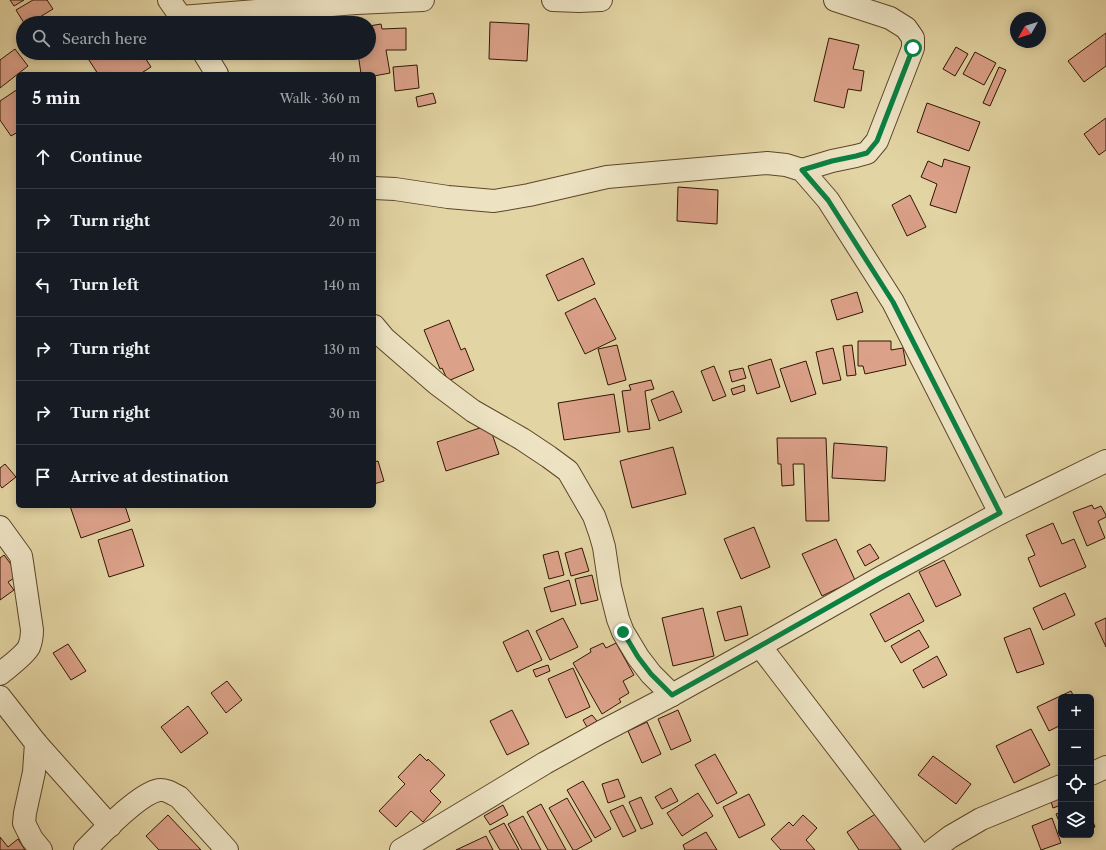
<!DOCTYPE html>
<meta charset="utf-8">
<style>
:root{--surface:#171b24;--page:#20242c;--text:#f1f3f6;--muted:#9ea1a6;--line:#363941}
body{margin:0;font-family:"Libre Caslon Text",serif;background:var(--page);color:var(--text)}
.controls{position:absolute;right:12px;bottom:12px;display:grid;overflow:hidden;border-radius:6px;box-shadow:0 2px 10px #0003}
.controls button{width:36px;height:36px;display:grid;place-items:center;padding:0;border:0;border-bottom:1px solid var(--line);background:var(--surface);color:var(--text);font:20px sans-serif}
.compass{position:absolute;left:1010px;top:12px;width:36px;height:36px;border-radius:50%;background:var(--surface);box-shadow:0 2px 10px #0003;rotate:231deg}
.stop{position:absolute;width:12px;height:12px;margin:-9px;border:3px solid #0b8043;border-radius:50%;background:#fff}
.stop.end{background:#0b8043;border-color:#fff;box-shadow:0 1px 4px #0008}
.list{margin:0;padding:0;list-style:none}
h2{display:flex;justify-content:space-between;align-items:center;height:52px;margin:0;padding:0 16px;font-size:17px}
h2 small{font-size:13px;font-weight:400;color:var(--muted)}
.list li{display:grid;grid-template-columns:26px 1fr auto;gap:12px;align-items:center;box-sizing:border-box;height:64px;padding:0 16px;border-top:1px solid var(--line)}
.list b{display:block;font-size:15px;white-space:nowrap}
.list em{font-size:13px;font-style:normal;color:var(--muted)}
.icon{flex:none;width:22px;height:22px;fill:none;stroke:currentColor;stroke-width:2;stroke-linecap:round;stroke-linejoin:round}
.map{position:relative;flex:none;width:1106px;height:850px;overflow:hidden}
.search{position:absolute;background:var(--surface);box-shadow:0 2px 10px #0003;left:16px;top:16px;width:360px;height:44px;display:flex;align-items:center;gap:10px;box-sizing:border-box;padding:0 14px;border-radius:22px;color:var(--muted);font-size:15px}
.panel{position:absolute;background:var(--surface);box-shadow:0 2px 10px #0003;left:16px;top:72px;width:360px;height:436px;border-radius:6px}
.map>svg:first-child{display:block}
.building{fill:#dba189;stroke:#301602}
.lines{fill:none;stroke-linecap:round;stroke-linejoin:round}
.minor-casing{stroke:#5d462a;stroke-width:24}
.minor{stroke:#ede3c3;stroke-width:22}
.route{stroke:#0b8043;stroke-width:5}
</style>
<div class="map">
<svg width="1106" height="850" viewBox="0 0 1106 850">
<rect width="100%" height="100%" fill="#e3d4a3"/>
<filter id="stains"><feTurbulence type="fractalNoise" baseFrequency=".005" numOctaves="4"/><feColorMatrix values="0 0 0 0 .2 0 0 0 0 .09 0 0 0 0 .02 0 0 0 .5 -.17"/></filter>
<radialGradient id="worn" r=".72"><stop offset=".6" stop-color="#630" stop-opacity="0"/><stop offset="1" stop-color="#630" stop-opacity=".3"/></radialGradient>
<!-- building -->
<g class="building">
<path d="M10,0H24L14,6Z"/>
<path d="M33,0H47L53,9L30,23H24L16,10Z"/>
<path d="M490,22L529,24L527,61L489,59Z"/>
<path d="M381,24L382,29L406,28V50H386L390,73L374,76V74H361L358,53H369V26Z"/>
<path d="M1106,33V66L1084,82L1068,61Z"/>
<path d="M829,38L859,45L853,69L864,71L861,91L848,89L844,108L814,101Z"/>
<path d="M956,47L968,54L955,76L943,69Z"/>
<path d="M15,49L28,66L0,88V60Z"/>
<path d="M975,52L996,63L984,85L963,74Z"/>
<path d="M93,53H142L151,67L140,74H98L87,57Z"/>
<path d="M417,65L419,88L395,91L393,67Z"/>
<path d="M999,67L1006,70L990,106L983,103Z"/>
<path d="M18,89V132L11,136L0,120V101Z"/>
<path d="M433,93L436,103L418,107L416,97Z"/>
<path d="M927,103L980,122L969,151L917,132Z"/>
<path d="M1106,118V150L1099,155L1084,134Z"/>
<path d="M944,159L970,167L956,213L930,205L937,184L921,177L928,161L942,167Z"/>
<path d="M678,187L718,190L717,224L677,221Z"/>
<path d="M910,195L926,227L907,236L892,205Z"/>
<path d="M583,258L595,284L558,301L546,275Z"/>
<path d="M857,292L863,312L837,320L831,300Z"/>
<path d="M595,298L616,339L585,354L565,313Z"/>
<path d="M449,320L461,350L465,348L474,370L448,381L442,368L440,369L424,330Z"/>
<path d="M858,341H891V350L903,348L906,365L865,374L863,366H858Z"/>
<path d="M617,345L626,380L608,385L598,349Z"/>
<path d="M852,345L856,375L847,376L843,346Z"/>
<path d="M833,348L841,380L823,384L816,352Z"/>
<path d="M771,359L780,387L757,394L748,366Z"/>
<path d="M806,361L816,394L791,402L780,369Z"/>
<path d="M714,366L726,396L713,401L701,371Z"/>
<path d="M743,368L746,378L732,382L729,371Z"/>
<path d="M651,380L654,389L645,391L650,429L628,432L622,391L631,390L629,385Z"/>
<path d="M744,385L745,391L733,395L731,389Z"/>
<path d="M673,391L682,412L659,421L651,400Z"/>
<path d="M614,394L620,432L564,440L558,403Z"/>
<path d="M489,425L499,454L446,471L437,442Z"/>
<path d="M777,438H826L829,521H806L804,464H793L794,485L782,486L781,464H778Z"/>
<path d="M834,443L887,447L885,481L832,478Z"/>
<path d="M673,447L686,494L632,508L620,461Z"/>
<path d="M378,461L384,481L374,484V462Z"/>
<path d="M5,464L16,477L2,488L0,485V468Z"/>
<path d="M1092,505L1094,509L1101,506L1106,515V517L1098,521L1105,538L1087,546L1073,512Z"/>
<path d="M70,506H125L130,521L81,538Z"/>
<path d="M1053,523L1062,544L1074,539L1086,567L1040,587L1028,558L1035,555L1026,535Z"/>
<path d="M754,527L770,567L741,579L724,539Z"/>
<path d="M132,529L144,566L109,577L98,540Z"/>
<path d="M836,539L855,580L822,596L802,554Z"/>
<path d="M870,544L879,558L865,566L857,551Z"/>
<path d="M582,548L589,571L571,576L565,553Z"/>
<path d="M558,551L564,575L549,579L543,555Z"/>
<path d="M4,555L19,575L8,582L14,590L0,600V558Z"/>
<path d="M944,560L961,595L936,607L919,572Z"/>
<path d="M592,575L598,600L581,604L575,579Z"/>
<path d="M569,580L576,605L551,612L544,588Z"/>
<path d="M909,593L924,621L885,642L870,614Z"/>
<path d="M1065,593L1075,615L1043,630L1033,608Z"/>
<path d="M741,606L748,635L725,641L717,612Z"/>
<path d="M703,608L714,656L673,666L662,618Z"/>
<path d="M563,618L578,647L550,660L536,631Z"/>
<path d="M1106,618V647L1095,623Z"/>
<path d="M1030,628L1044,664L1017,673L1004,638Z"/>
<path d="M528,630L542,660L517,672L503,642Z"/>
<path d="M919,630L929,647L901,663L891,646Z"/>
<path d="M603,643L606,648L616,643L634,675L623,681L629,693L619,699L621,702L602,714L573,663L591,652L590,649Z"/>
<path d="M68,644L86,671L71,680L53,653Z"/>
<path d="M937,656L947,675L923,688L913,670Z"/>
<path d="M548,665L550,671L536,677L533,670Z"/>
<path d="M573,668L590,707L566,718L548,679Z"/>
<path d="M227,681L242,700L226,713L211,693Z"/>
<path d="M1071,691L1074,697H1061V725L1049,731L1037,707Z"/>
<path d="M188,706L208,733L181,753L161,727Z"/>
<path d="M512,710L529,744L507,755L490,721Z"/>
<path d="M678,710L691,741L671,750L658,719Z"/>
<path d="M592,715L597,721L587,727L583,720Z"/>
<path d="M647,722L661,754L642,763L628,731Z"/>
<path d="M1031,729L1050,765L1014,783L996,746Z"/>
<path d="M420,754L427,761L428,759L445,775L430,791L441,802L423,822L411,811L396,827L379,811L405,784L398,777Z"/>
<path d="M715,754L737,793L717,804L695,765Z"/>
<path d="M933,756L971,784L956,804L918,775Z"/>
<path d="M618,779L625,797L608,803L602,784Z"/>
<path d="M583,781L611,829L595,838L567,790Z"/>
<path d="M671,788L678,801L662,809L655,797Z"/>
<path d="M698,793L713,816L682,836L667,813Z"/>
<path d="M749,794L765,825L739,838L723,807Z"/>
<path d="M1061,794V805L1053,808L1050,798Z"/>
<path d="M641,797L653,824L641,829L629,802Z"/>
<path d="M567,798L592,841L576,850H573L549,808Z"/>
<path d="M541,804L566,850H548L527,812Z"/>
<path d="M503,805L508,815L490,825L484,816Z"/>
<path d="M623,805L636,831L623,837L610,811Z"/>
<path d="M1061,812V826L1056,814Z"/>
<path d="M877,813L901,850H859L847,832Z"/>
<path d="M168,815L201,850H159L146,836Z"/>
<path d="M803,815L817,828L806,840L815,850H781L771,839L789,822L793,826Z"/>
<path d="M523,816L541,850H522L508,824Z"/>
<path d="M1091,816L1095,827L1091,829Z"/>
<path d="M1052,818L1061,843L1041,850L1032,826Z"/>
<path d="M504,823L519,850H500L489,831Z"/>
<path d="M706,832L717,850H685L683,845Z"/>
<path d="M486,836L493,850H456Z"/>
<path d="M0,837L8,847L18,839L25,850H0Z"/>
</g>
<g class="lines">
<defs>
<g id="minor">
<path d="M169,0L185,23"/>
<path d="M553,0L579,1L601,0"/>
<path d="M181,17L356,3L423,0"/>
<path d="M204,53L217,74"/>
<path d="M802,170L832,161L856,156L867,153L877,141L913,48V38L906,28L890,18L835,0"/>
<path d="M374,188L395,189L448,197L494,201L529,195L607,177L767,163L786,165L802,170L828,200L893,302L1000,513"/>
<path d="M374,326L384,338L437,384L473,411L522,439L549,457L568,471L594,516L600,533L604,547L610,587L618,619L623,632L638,657L651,674L672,695"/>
<path d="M0,527L21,556L22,562L32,630C32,636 31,642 29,647C24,656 8,667 0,674"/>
<path d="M760,646L916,850"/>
<path d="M0,697L36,743L34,772L25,813L24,823L32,839L41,850"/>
<path d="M36,743L110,826"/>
<path d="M1091,774L1106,767"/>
<path d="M85,850C101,834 138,794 159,790C165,789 173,794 179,797L227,850"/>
<path d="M401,850L545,763L601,732L672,695L760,646L880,578L1000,513L1106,461"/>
<path d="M933,850L950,837L981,819L1061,786"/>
</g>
</defs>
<!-- minor casing -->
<use href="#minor" class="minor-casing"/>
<!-- minor -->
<use href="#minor" class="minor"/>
</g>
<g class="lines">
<!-- route -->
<path class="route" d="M623,632L638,657L651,674L672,695L760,646L880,578L1000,513L893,302L828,200L802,170L832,161L856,156L867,153L877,141L913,48"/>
</g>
<rect width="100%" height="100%" filter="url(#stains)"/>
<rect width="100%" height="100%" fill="url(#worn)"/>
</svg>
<div class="controls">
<button>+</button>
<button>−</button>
<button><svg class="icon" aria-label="locate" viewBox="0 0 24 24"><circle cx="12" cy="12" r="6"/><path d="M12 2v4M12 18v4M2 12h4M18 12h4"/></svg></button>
<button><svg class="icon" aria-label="layers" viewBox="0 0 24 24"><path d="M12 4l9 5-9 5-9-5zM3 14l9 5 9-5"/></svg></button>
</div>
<svg class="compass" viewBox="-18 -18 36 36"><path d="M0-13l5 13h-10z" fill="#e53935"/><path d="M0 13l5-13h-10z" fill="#9ea1a6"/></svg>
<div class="stop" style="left:913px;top:48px"></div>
<div class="stop end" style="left:623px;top:632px"></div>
<div class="search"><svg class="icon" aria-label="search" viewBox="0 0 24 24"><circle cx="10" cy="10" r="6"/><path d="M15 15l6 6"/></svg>Search here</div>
<section class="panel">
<h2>5 min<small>Walk · 360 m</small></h2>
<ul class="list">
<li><svg class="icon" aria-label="ahead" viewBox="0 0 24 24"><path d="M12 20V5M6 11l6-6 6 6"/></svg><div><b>Continue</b></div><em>40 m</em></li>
<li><svg class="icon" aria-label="right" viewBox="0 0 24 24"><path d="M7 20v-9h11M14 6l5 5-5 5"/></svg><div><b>Turn right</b></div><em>20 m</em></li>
<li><svg class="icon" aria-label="left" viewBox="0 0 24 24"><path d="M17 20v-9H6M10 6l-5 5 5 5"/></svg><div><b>Turn left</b></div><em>140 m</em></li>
<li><svg class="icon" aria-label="right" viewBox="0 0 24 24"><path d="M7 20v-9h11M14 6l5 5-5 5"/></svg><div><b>Turn right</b></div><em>130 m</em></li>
<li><svg class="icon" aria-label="right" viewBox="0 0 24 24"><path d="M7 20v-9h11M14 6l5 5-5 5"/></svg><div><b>Turn right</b></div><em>30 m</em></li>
<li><svg class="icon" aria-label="arrive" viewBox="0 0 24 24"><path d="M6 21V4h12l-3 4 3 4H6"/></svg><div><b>Arrive at destination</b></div></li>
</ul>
</section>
</div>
